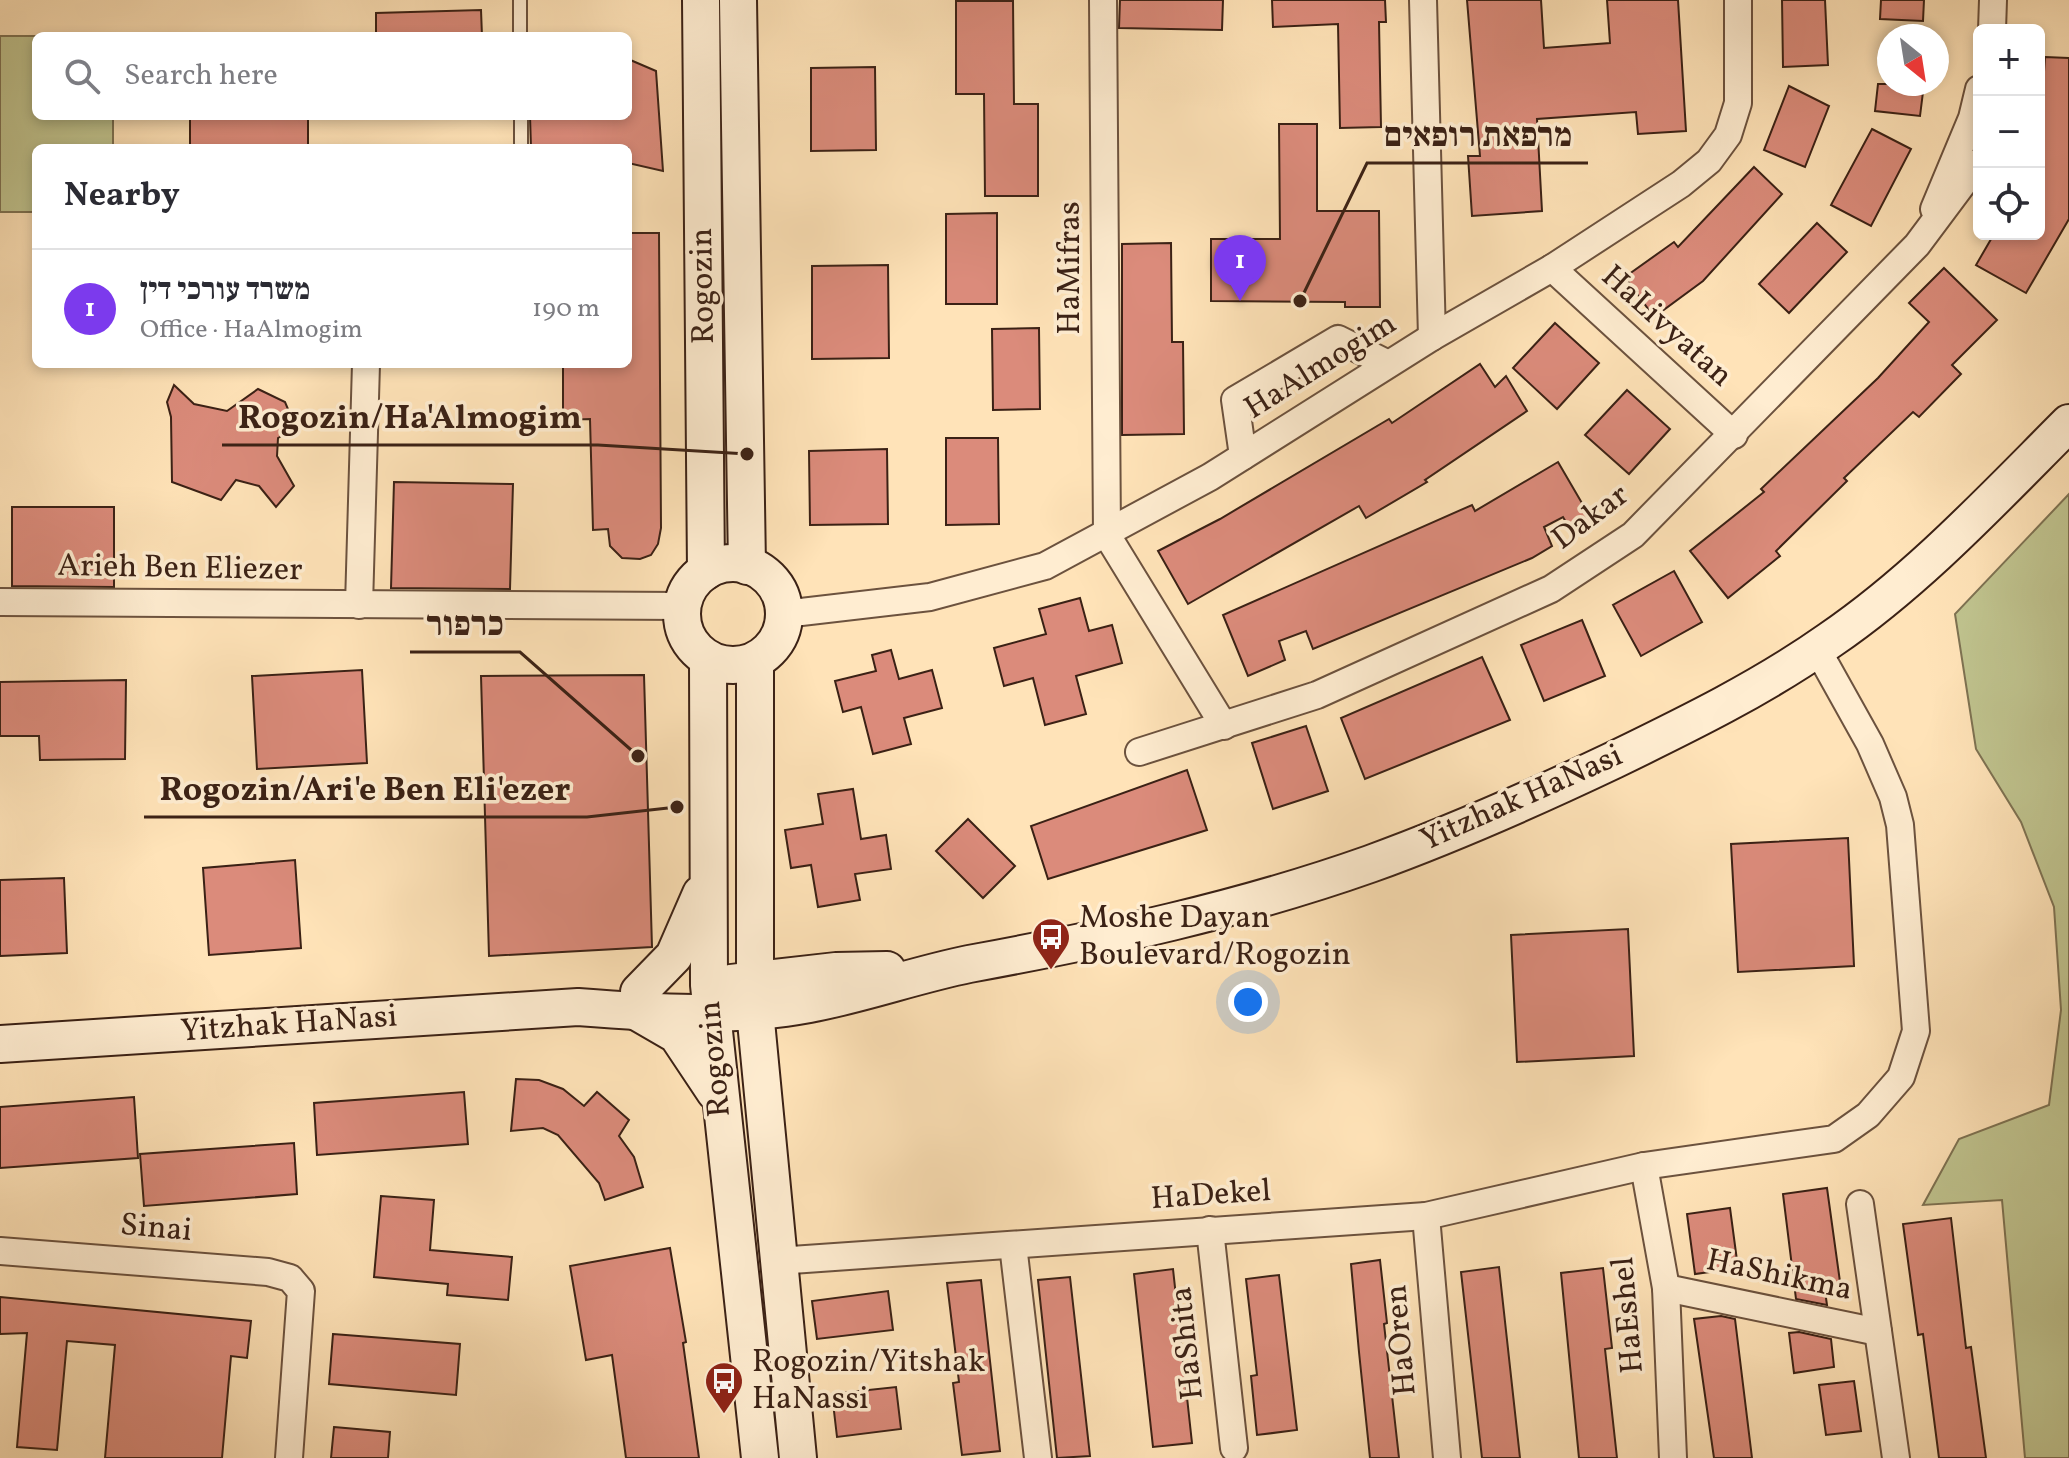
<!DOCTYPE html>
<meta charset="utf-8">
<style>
:root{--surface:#fff;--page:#f7f7f7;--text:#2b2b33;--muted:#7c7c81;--line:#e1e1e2;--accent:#7c3aed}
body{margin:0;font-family:Vollkorn,"Frank Ruhl Libre",serif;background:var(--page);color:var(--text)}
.controls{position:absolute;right:24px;top:24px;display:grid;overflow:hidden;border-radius:12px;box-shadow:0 4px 12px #0003}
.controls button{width:72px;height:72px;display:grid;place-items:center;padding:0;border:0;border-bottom:2px solid var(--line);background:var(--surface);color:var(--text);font:40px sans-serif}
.compass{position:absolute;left:1877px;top:24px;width:72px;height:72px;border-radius:50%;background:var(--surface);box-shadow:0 4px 12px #0003;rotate:150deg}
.you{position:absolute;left:1248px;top:1002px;width:28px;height:28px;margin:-20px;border:6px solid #fff;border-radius:50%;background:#1a73e8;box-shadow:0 0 0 12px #1a73e833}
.badge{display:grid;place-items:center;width:52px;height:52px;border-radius:50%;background:var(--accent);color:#fff;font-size:26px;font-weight:700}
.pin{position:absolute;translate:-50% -66px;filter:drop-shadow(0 2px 4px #0008)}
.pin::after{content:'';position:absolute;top:42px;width:28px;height:24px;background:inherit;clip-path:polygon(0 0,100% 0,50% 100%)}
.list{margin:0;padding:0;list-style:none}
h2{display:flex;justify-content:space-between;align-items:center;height:104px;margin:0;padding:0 32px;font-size:34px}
h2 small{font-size:26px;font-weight:400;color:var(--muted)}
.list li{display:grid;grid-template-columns:52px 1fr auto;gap:24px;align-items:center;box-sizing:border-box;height:120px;padding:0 32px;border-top:2px solid var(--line)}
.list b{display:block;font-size:30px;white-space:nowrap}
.list p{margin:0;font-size:26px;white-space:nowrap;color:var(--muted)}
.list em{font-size:26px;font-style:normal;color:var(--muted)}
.icon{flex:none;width:44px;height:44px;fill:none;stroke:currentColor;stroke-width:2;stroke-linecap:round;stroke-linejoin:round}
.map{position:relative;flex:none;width:2069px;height:1458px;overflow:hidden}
.search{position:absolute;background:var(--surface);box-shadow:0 4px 12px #0003;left:32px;top:32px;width:600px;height:88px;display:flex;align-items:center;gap:20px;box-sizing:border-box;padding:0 28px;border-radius:12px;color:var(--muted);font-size:30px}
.panel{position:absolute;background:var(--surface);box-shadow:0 4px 12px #0003;left:32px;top:144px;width:600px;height:224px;border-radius:12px}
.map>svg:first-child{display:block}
.green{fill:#c0c48f;stroke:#7e7252;stroke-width:2}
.building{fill:#db8b7b;stroke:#3b2115;stroke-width:2}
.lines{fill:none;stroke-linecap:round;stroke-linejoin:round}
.lane-casing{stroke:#6c523e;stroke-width:16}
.street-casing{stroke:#6c523e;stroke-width:30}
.secondary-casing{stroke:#3b2115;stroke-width:40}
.lane{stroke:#ffedd1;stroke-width:12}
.street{stroke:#ffedd1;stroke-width:26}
.secondary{stroke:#ffedd1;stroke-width:36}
.labels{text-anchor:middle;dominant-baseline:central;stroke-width:7;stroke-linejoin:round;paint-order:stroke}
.street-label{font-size:32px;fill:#3b2115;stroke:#ffedd1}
.poi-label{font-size:32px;fill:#3b2115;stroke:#ffedd1;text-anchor:start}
.leader{fill:none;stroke:#3b2115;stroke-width:3}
.callout-dot{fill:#3b2115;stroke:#ffedd1;stroke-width:3}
.callout-label{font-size:34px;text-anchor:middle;font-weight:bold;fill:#3b2115;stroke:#ffedd1;stroke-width:7;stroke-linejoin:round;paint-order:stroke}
</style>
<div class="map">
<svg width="2069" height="1458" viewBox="0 0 2069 1458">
<rect width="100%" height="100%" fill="#ffe3b8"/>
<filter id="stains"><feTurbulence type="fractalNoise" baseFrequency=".0025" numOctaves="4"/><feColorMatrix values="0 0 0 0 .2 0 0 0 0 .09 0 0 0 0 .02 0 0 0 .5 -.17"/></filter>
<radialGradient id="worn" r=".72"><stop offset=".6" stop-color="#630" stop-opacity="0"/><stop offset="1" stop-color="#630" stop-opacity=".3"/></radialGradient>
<!-- green -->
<g class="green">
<path d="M0,36H114H36V116H113V148H36V212H0Z"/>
<path d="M2069,494V1458H2025L2002,1200L1923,1205L1959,1139L2049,1105L2061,1010L2054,907L2021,822L1976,749L1955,614Z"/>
</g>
<!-- building -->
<g class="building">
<path d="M1120,0H1223L1222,30L1119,28Z"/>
<path d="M1272,0H1385L1386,22H1379L1381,127L1340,128L1338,24L1273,27Z"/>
<path d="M1467,0H1541L1544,48L1610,43L1607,0H1678L1686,131L1638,134L1636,112L1537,119L1542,211L1472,216L1468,156H1480Z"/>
<path d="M1782,0H1825L1828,65L1783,67Z"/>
<path d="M1881,0H1924L1923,21L1880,19Z"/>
<path d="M956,1H1013L1014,104H1038V196H985L984,94H956Z"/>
<path d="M481,10L482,36H376V13Z"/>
<path d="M2045,57L2069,58V219L2026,293L1976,265L1994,234H2039V145Z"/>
<path d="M628,59L656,71L663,171L628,163V148H531L530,116H628Z"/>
<path d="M875,67L876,150L811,151V68Z"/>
<path d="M1878,84H1924L1920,116L1875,111Z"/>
<path d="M1789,86L1829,106L1805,167L1764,150Z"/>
<rect x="190" y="116" width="118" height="32"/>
<path d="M1279,124H1317V211H1379L1380,307H1345V302L1211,301V239H1280Z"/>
<path d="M1872,129L1911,149L1871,226L1831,205Z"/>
<path d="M1754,167L1782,194L1703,281L1654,317L1625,277L1674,242L1678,247Z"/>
<path d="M997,213V304H946V214Z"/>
<path d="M1817,223L1847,252L1789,313L1759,284Z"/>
<path d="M628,233H659L661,528L658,544L651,555L640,559L622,558L610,546L608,529L593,530L590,419L563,420V364H628Z"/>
<path d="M1171,243L1172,342H1183L1184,434L1122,435V244Z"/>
<path d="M888,265L889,358L812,359V266Z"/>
<path d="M1944,268L1997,320L1952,365L1961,374L1919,417L1913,412L1844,478L1847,481L1776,551L1780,556L1728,598L1690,551L1764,492L1761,489L1878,378L1929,322L1909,303Z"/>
<path d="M1555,323L1599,363L1557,409L1513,368Z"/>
<path d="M1039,328L1040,409L993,410L992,329Z"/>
<path d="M1480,364L1495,387L1506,376L1527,411L1425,480L1427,482L1366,518L1359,506L1188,604L1158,551L1220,519L1389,419L1392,423Z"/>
<path d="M174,385L194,404L227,411L258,389L285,402L296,428L278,438L277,456L294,486L276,507L259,486L236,480L221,500L172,482L171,417L167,402Z"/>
<path d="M1627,390L1670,429L1629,474L1585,435Z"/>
<path d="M946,438H998L999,524L946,525Z"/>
<path d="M887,449L888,524L810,525L809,451Z"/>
<path d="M1558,462L1593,522L1573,534L1563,517L1544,527L1552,546L1532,558L1313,649L1306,631L1279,641L1285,660L1248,676L1223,615L1472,505L1475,511Z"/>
<path d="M394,482L513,484L510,589L391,588Z"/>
<path d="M12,507H114V587L12,586Z"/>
<path d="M1674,571L1702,622L1641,656L1613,605Z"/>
<path d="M1080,598L1089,631L1112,625L1122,663L1076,676L1086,714L1045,725L1033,678L1004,686L994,648L1046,634L1039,609Z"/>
<path d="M1582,620L1605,676L1544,701L1521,645Z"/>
<path d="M891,650L899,679L932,670L942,708L904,718L911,744L873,754L861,707L843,712L835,681L876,671L872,655Z"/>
<path d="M1482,657L1510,720L1365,779L1341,718Z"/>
<path d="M362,670L367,763L257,769L252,676Z"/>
<path d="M644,675L652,947L489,956L481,676Z"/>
<path d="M126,680L125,759L40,760L39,736H0V682Z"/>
<path d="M1306,726L1328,791L1273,809L1252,743Z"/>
<path d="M1187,770L1207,830L1048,879L1031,826Z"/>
<path d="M853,789L861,839L886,835L891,869L855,874L860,900L818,907L811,865L791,868L785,830L823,824L818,794Z"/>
<path d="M968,819L1015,866L983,898L936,851Z"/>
<path d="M1848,838L1854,966L1738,972L1731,844Z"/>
<path d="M295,860L301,948L209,955L203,868Z"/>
<path d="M64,878L67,953L0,956V880Z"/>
<path d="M1628,929L1634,1056L1517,1062L1511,935Z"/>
<path d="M516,1079L539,1080L563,1089L584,1106L597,1092L629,1120L619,1136L634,1157L643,1187L605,1200L599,1183L558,1135L543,1128L511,1131Z"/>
<path d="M464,1092L468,1144L317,1155L314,1103Z"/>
<path d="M134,1097L138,1158L0,1168V1107Z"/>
<path d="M294,1143L297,1194L144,1206L140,1154Z"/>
<path d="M1827,1188L1841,1289L1825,1291L1827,1305L1796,1299L1783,1194Z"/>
<path d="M381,1196L434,1200L430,1250L512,1257L508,1300L447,1295L448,1284L374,1277Z"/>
<path d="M1730,1208L1738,1268L1695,1274L1687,1214Z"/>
<path d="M1951,1218L1966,1348L1971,1347L1986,1458H1939L1923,1334L1918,1335L1903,1224Z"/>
<path d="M670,1248L686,1342L683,1343L699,1458H626L612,1355L586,1360L570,1266Z"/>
<path d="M1380,1260L1387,1323L1384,1324L1399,1458H1370L1359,1352L1351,1264Z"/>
<path d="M1499,1267L1520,1458H1482L1461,1272Z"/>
<path d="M1603,1268L1612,1348L1605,1349L1617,1458H1579L1561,1273Z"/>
<path d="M1173,1269L1192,1443L1153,1447L1134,1274Z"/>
<path d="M1279,1275L1297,1430L1257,1435L1251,1376L1257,1375L1246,1279Z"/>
<path d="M1070,1277L1090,1456L1057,1458L1038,1280Z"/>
<path d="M981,1280L1000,1451L962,1455L953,1383L959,1382L947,1283Z"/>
<path d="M888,1291L893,1330L817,1339L812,1301Z"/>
<path d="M0,1297L251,1321L247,1358L231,1356L222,1458H105L115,1345L67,1341L57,1450L17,1447L27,1333L0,1334Z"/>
<path d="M1721,1316L1735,1319L1752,1458H1714L1694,1319Z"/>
<path d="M1799,1332L1831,1339L1834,1367L1794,1373L1789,1333Z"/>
<path d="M333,1334L460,1344L456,1395L329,1384Z"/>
<path d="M1854,1381L1861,1431L1826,1435L1819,1385Z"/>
<path d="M896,1387L901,1429L837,1437L832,1394Z"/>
<path d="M334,1427L390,1432L388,1458H331Z"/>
</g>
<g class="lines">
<defs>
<g id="lane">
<path d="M520,0V36"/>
<path d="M521,116V148"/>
</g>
<g id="street">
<path d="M1103,0L1107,535L1224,726"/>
<path d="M1423,0L1432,337"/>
<path d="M1992,30L1993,0"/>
<path d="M1934,209L1972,118L1979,89"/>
<path d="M1552,268L1734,435"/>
<path d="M1243,456L1235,400L1338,339L1388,364"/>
<path d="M0,602L683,606"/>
<path d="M359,605L366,364"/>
<path d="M784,614L930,597L1045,566L1210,477L1432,337L1552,268L1681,184L1709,161L1728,135L1738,103V0"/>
<path d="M1139,752L1317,695L1551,589L1633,535L1917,245L1979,162"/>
<path d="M1644,1166L1666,1288L1673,1458"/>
<path d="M1860,1204L1896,1458"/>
<path d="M1426,1216L1447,1458"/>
<path d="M1210,1230L1234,1448"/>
<path d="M1013,1245L1038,1458"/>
<path d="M0,1251L268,1272L290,1278L301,1291L289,1458"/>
<path d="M777,1261L1426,1216L1644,1166L1834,1139L1868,1115L1901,1077L1916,1031L1900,825L1893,797L1870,744L1817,649"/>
<path d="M1666,1288L1878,1332"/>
</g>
<g id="secondary">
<path d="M701,0L706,571"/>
<path d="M738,0L747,566"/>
<circle cx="733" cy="614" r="51"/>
<path d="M708,659L709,985L760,1458"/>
<path d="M755,661V1011L798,1458"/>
<path d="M731,983L836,971L887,970"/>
<path d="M639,992L674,956L701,894"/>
<path d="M639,1013L677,1035L715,1092"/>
<path d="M0,1044L578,1007C653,1013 734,1018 809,1004C863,994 915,975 969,964C1105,939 1240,910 1370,864C1453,834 1534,798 1614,760C1688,724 1762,688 1830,640C1918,580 1994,498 2069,423"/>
</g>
</defs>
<!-- lane casing -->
<use href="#lane" class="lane-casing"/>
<!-- street casing -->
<use href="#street" class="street-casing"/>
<!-- secondary casing -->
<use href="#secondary" class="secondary-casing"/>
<!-- lane -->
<use href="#lane" class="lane"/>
<!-- street -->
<use href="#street" class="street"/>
<!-- secondary -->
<use href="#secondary" class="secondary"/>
</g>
<!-- icons -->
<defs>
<symbol id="bus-pin" viewBox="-11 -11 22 30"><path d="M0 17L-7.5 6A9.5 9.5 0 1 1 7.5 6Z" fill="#8f2418" stroke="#ffedd1"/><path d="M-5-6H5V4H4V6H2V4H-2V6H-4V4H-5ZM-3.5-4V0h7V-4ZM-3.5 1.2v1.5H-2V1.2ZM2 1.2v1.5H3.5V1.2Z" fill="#fff"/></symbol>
</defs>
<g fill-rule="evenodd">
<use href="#bus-pin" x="1029" y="915" width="44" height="60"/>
<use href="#bus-pin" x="702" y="1359" width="44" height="60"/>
</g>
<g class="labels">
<!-- street labels -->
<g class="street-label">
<text transform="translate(1071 268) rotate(-90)">HaMifras</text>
<text transform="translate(704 286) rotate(-91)">Rogozin</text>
<text transform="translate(1666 327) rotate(42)">HaLivyatan</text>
<text transform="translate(1321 367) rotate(-32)">HaAlmogim</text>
<text transform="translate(1591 518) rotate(-37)">Dakar</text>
<text transform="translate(180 569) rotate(1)">Arieh Ben Eliezer</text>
<text transform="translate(1522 799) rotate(-24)">Yitzhak HaNasi</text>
<text transform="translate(289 1025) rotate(-4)">Yitzhak HaNasi</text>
<text transform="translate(716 1059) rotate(-95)">Rogozin</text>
<text transform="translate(1211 1196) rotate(-4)">HaDekel</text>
<text transform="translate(156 1229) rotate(5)">Sinai</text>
<text transform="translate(1779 1276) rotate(12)">HaShikma</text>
<text transform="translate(1629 1315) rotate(-95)">HaEshel</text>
<text transform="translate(1402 1340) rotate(-95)">HaOren</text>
<text transform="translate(1188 1343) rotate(-96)">HaShita</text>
</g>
<!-- poi labels -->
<g class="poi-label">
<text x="1079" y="919">Moshe Dayan<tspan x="1079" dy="37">Boulevard/Rogozin</tspan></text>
<text x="752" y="1363">Rogozin/Yitshak<tspan x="752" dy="37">HaNassi</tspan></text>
</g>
</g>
<!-- callouts -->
<path class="leader" d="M1300 301L1367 163H1588M747 454L598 445H222M638 756L520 652H410M677 807L587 817H144"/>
<g class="callout-dot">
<circle cx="1300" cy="301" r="8"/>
<circle cx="747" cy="454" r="8"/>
<circle cx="638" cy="756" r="8"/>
<circle cx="677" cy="807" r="8"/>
</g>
<g class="callout-label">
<text x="1478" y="146">מרפאת רופאים</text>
<text x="410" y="428">Rogozin/Ha'Almogim</text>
<text x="465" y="635">כרפור</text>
<text x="365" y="800">Rogozin/Ari'e Ben Eli'ezer</text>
</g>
<rect width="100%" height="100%" filter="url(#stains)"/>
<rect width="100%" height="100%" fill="url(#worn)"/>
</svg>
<div class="controls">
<button>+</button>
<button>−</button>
<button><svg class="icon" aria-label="locate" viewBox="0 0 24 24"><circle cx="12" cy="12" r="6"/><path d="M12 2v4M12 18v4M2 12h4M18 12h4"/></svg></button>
</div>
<svg class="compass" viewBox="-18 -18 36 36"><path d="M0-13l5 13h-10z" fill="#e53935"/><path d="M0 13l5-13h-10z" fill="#7c7c81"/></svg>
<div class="you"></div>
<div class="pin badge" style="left:1240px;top:301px">1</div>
<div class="search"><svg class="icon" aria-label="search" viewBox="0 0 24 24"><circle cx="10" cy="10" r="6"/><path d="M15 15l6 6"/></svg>Search here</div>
<section class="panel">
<h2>Nearby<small></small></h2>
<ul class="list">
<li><span class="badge">1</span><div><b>משרד עורכי דין</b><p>Office · HaAlmogim</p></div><em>190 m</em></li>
</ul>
</section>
</div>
